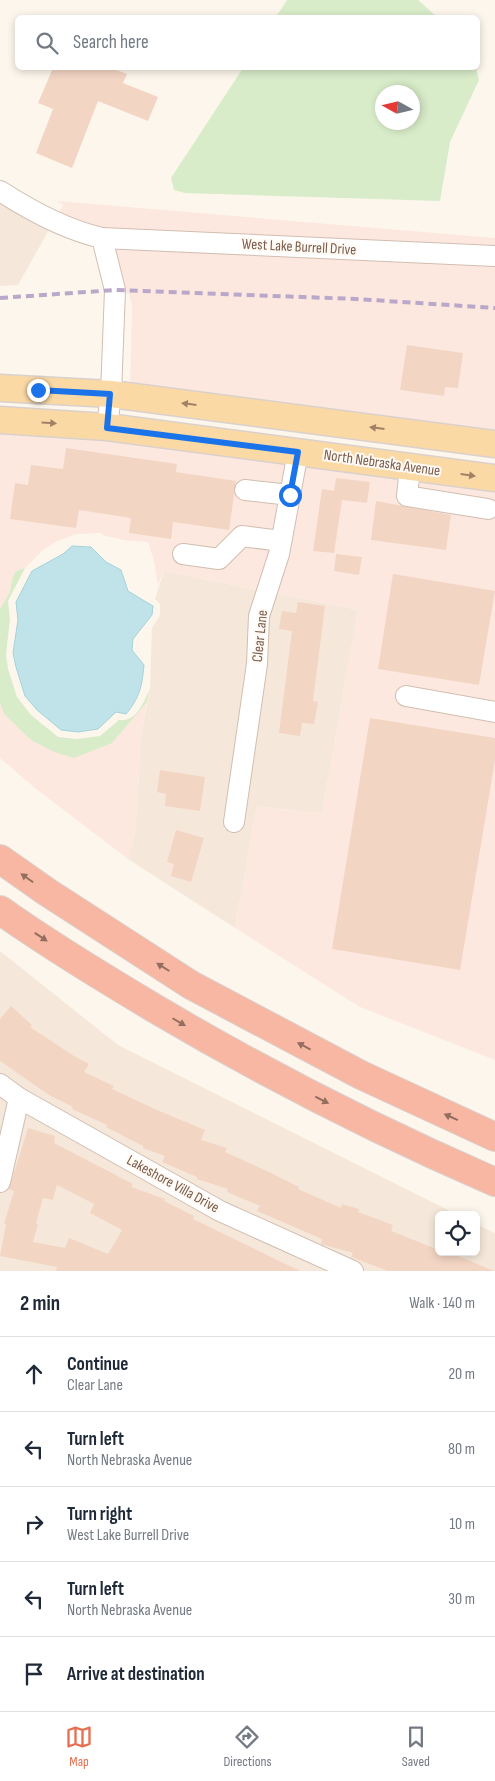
<!DOCTYPE html>
<meta charset="utf-8">
<style>
:root{--surface:#fff;--page:#f2f2f3;--text:#1f2937;--muted:#747a83;--line:#e0e1e3;--accent:#e76f51}
body{margin:0;font-family:"Sofia Sans Condensed",sans-serif;background:var(--page);color:var(--text)}
.controls{position:absolute;right:15px;bottom:15px;display:grid;overflow:hidden;border-radius:8px;box-shadow:0 2px 8px #0003}
.controls button{width:45px;height:45px;display:grid;place-items:center;padding:0;border:0;border-bottom:1px solid var(--line);background:var(--surface);color:var(--text);font:25px sans-serif}
.compass{position:absolute;left:375px;top:85px;width:45px;height:45px;border-radius:50%;background:var(--surface);box-shadow:0 2px 8px #0003;rotate:278deg}
.stop{position:absolute;width:15px;height:15px;margin:-11px;border:4px solid #1a73e8;border-radius:50%;background:#fff}
.stop.end{background:#1a73e8;border-color:#fff;box-shadow:0 1px 5px #0008}
.list{margin:0;padding:0;list-style:none}
h2{display:flex;justify-content:space-between;align-items:center;height:65px;margin:0;padding:0 20px;font-size:21px}
h2 small{font-size:16px;font-weight:400;color:var(--muted)}
.list li{display:grid;grid-template-columns:32px 1fr auto;gap:15px;align-items:center;box-sizing:border-box;height:75px;padding:0 20px;border-top:1px solid var(--line)}
.list b{display:block;font-size:19px;white-space:nowrap}
.list p{margin:0;font-size:16px;white-space:nowrap;color:var(--muted)}
.list em{font-size:16px;font-style:normal;color:var(--muted)}
.icon{flex:none;width:28px;height:28px;fill:none;stroke:currentColor;stroke-width:2;stroke-linecap:round;stroke-linejoin:round}
.map{position:relative;flex:none;width:495px;height:1271px;overflow:hidden}
.search{position:absolute;background:var(--surface);box-shadow:0 2px 8px #0003;left:15px;right:15px;top:15px;height:55px;display:flex;align-items:center;gap:12px;box-sizing:border-box;padding:0 18px;border-radius:8px;color:var(--muted);font-size:19px}
.sheet{height:440px;background:var(--surface)}
nav{display:flex;justify-content:space-around;align-items:center;box-sizing:border-box;height:70px;border-top:1px solid var(--line);background:var(--surface);font-size:14px;color:var(--muted)}
nav a{display:grid;justify-items:center;gap:2px}
nav .on{color:var(--accent)}
.map>svg:first-child{display:block}
.residential{fill:#f5e8da}
.commercial{fill:#fde8e0}
.green{fill:#d8ecc9;fill-rule:evenodd}
.water{fill:#bfe3e8;stroke:#a5d3da}
.building{fill:#f3d5c3;fill-rule:evenodd}
.lines{fill:none;stroke-linecap:round;stroke-linejoin:round}
.minor-casing{stroke:#d1beb0;stroke-width:22}
.major-casing{stroke:#dad1cd;stroke-width:29}
.highway-casing{stroke:#dad1cd;stroke-width:30}
.minor{stroke:#fff;stroke-width:20}
.major{stroke:#fbd9a5;stroke-width:26}
.highway{stroke:#f7b7a3;stroke-width:28}
.rail{stroke:#b9a8c9;stroke-width:4;stroke-dasharray:8 5;stroke-linecap:butt}
.oneway{fill:#a18267}
.oneway2{fill:#936e5e}
.route{stroke:#1a73e8;stroke-width:6}
.labels{text-anchor:middle;dominant-baseline:central;stroke-width:4;stroke-linejoin:round;paint-order:stroke}
.street-label{font-size:15px;fill:#7a5c4d;stroke:#fffaf3}
</style>
<div class="map">
<svg width="495" height="1271" viewBox="0 0 495 1271">
<rect width="100%" height="100%" fill="#fdf6ec"/>
<!-- residential -->
<g class="residential">
<path d="M0,201L50,228L18,285L0,286Z"/>
<path d="M164,571L257,590L224,829L242,831L266,666L268,617L276,593L358,610L322,814L257,806L235,928L128,859L135,832L138,796L140,741L150,688L152,628L160,615V604L155,599Z"/>
<path d="M0,951L118,1045L458,1215H439V1252H476V1224L495,1233V1271H0Z"/>
</g>
<!-- commercial -->
<g class="commercial">
<path d="M57,201L495,238V248L103,230L84,225L59,213L63,205Z"/>
<path d="M114,247L495,264V435L130,388L132,306L129,294L124,292Z"/>
<path d="M0,429L287,459L270,552L257,590L164,571L158,585L154,561L148,542L124,540L106,536L100,533L76,534L55,542L42,551L25,568L16,571L12,579L10,592L0,609Z"/>
<path d="M306,461L495,487V1060L360,1007L235,928L257,806L322,814L358,610L276,593Z"/>
<path d="M147,702L140,741L138,796L135,832L128,859L35,788L0,758V703L4,714L31,740L112,743Z"/>
</g>
<!-- green -->
<g class="green">
<path d="M287,0H418L437,17H276Z"/>
<path d="M243,68H476L479,80L450,142L440,201L185,193L174,190L171,178ZM412,92V122H382V92Z"/>
<path d="M25,568L8,601L10,619L6,654L8,669L17,697L31,715L58,737L77,739L100,736L119,720C136,722 142,705 149,691L147,702L112,743L74,758L54,752L31,740L4,714L0,703V609L10,592L12,579L16,571Z"/>
</g>
<!-- water -->
<path class="water" d="M72,546L91,547L106,562L121,570L128,591L153,606L152,615L133,639L132,650L144,665C142,686 140,697 126,714L116,712L98,729L78,732L61,730L37,710L25,696L16,667L13,653L18,620L16,602L32,571L63,554Z"/>
<!-- building -->
<g class="building">
<path d="M53,68H111L127,74L123,83L158,97L148,121L98,101L72,168L36,153L53,109L38,103Z"/>
<path d="M407,345L463,353L458,388L445,387L444,396L400,390Z"/>
<path d="M66,448L177,464L176,472L236,481L229,530L173,522L171,539L129,533L131,518L79,510L76,528L10,519L15,483L28,485L31,465L63,469Z"/>
<path d="M336,478L370,482L367,503L342,500L334,553L313,551L322,489L334,491Z"/>
<path d="M376,501L451,515L446,550L371,540Z"/>
<path d="M336,554L362,557L359,575L334,571Z"/>
<path d="M393,574L495,591L479,685L378,669Z"/>
<path d="M298,602L325,606L313,701L318,702L314,724L302,723L300,736L279,733L292,631L279,629L282,611L296,613Z"/>
<path d="M370,718L495,738V760L460,970L332,949Z"/>
<path d="M160,770L205,777L200,811L165,806L166,794L157,792Z"/>
<path d="M176,830L204,838L191,882L171,876L174,864L167,862Z"/>
<path d="M11,1006L32,1025L30,1027L74,1056L89,1064L84,1072L114,1086L112,1089L157,1110L205,1130L201,1140L227,1148L225,1152L269,1172L299,1187L298,1189L341,1208L342,1204L359,1209L358,1212L393,1225L391,1231L439,1250V1252H459L458,1256L494,1271H388L351,1257L353,1253L321,1244L322,1239L257,1211L260,1206L227,1192L228,1189L197,1179V1177L162,1162L165,1156L143,1148V1146L106,1127L107,1125L72,1109L73,1107L49,1095L0,1061V1019Z"/>
<path d="M28,1128L55,1136L54,1143L133,1184L131,1187L165,1199L164,1201L194,1216L193,1219L300,1271H56L57,1267L0,1256L6,1224H4L14,1191L9,1189ZM57,1185L94,1204L90,1213L122,1230L108,1254L69,1238L65,1248L33,1242L38,1224L36,1223L43,1198L53,1200Z"/>
</g>
<g class="lines">
<defs>
<g id="minor">
<path d="M0,191C31,211 66,230 102,238L115,290L111,394L107,427"/>
<path d="M102,238L495,256"/>
<path d="M410,467L407,496L488,509"/>
<path d="M245,490L290,495"/>
<path d="M183,554L219,559L242,536L281,541"/>
<path d="M406,696L495,712"/>
<path d="M234,822L257,664L259,616L279,554L298,452"/>
<path d="M0,1084L19,1098L220,1211L353,1271"/>
<path d="M0,1182L19,1098"/>
</g>
<g id="major">
<path d="M0,388L111,394L495,444"/>
<path d="M0,420L107,427L495,478"/>
</g>
<g id="highway">
<path d="M0,859L47,892L191,985L361,1075L495,1137"/>
<path d="M0,910C49,945 102,977 154,1008C264,1073 377,1131 495,1182"/>
</g>
</defs>
<!-- minor casing -->
<use href="#minor" class="minor-casing"/>
<!-- major casing -->
<use href="#major" class="major-casing"/>
<!-- highway casing -->
<use href="#highway" class="highway-casing"/>
<!-- minor -->
<use href="#minor" class="minor"/>
<!-- major -->
<use href="#major" class="major"/>
<!-- highway -->
<use href="#highway" class="highway"/>
<!-- rail -->
<path class="rail" d="M0,298L115,290L356,299L495,308"/>
</g>
<!-- one-way arrows -->
<defs><path id="oneway-solid" d="M-6-.8H1V-3.2L6.5 0L1 3.2V.8H-6Z" transform="scale(1.25)"/></defs>
<g class="oneway">
<use href="#oneway-solid" transform="translate(189 404) rotate(-173)"/>
<use href="#oneway-solid" transform="translate(49 423) rotate(4)"/>
<use href="#oneway-solid" transform="translate(377 428) rotate(-173)"/>
<use href="#oneway-solid" transform="translate(468 475) rotate(8)"/>
</g>
<g class="oneway2">
<use href="#oneway-solid" transform="translate(27 878) rotate(-145)"/>
<use href="#oneway-solid" transform="translate(41 937) rotate(33)"/>
<use href="#oneway-solid" transform="translate(163 967) rotate(-148)"/>
<use href="#oneway-solid" transform="translate(179 1022) rotate(30)"/>
<use href="#oneway-solid" transform="translate(304 1046) rotate(-152)"/>
<use href="#oneway-solid" transform="translate(322 1100) rotate(27)"/>
<use href="#oneway-solid" transform="translate(451 1117) rotate(-156)"/>
</g>
<g class="lines">
<!-- route -->
<path class="route" d="M38,390L110,394L107,428L298,452L290,495"/>
</g>
<g class="labels">
<!-- street labels -->
<g class="street-label">
<text transform="translate(299 247) rotate(3)">West Lake Burrell Drive</text>
<text transform="translate(382 463) rotate(8)">North Nebraska Avenue</text>
<text transform="translate(260 636) rotate(-84)">Clear Lane</text>
<text transform="translate(173 1184) rotate(29)">Lakeshore Villa Drive</text>
</g>
</g>
</svg>
<div class="controls">
<button><svg class="icon" aria-label="locate" viewBox="0 0 24 24"><circle cx="12" cy="12" r="6"/><path d="M12 2v4M12 18v4M2 12h4M18 12h4"/></svg></button>
</div>
<svg class="compass" viewBox="-18 -18 36 36"><path d="M0-13l5 13h-10z" fill="#e53935"/><path d="M0 13l5-13h-10z" fill="#747a83"/></svg>
<div class="stop" style="left:290px;top:495px"></div>
<div class="stop end" style="left:38px;top:390px"></div>
<div class="search"><svg class="icon" aria-label="search" viewBox="0 0 24 24"><circle cx="10" cy="10" r="6"/><path d="M15 15l6 6"/></svg>Search here</div>
</div>
<section class="sheet">
<h2>2 min<small>Walk · 140 m</small></h2>
<ul class="list">
<li><svg class="icon" aria-label="ahead" viewBox="0 0 24 24"><path d="M12 20V5M6 11l6-6 6 6"/></svg><div><b>Continue</b><p>Clear Lane</p></div><em>20 m</em></li>
<li><svg class="icon" aria-label="left" viewBox="0 0 24 24"><path d="M17 20v-9H6M10 6l-5 5 5 5"/></svg><div><b>Turn left</b><p>North Nebraska Avenue</p></div><em>80 m</em></li>
<li><svg class="icon" aria-label="right" viewBox="0 0 24 24"><path d="M7 20v-9h11M14 6l5 5-5 5"/></svg><div><b>Turn right</b><p>West Lake Burrell Drive</p></div><em>10 m</em></li>
<li><svg class="icon" aria-label="left" viewBox="0 0 24 24"><path d="M17 20v-9H6M10 6l-5 5 5 5"/></svg><div><b>Turn left</b><p>North Nebraska Avenue</p></div><em>30 m</em></li>
<li><svg class="icon" aria-label="arrive" viewBox="0 0 24 24"><path d="M6 21V4h12l-3 4 3 4H6"/></svg><div><b>Arrive at destination</b></div></li>
</ul>
</section>
<nav>
<a class="on"><svg class="icon" aria-label="map" viewBox="0 0 24 24"><path d="M3 6l6-2 6 2 6-2v14l-6 2-6-2-6 2zM9 4v14M15 6v14"/></svg>Map</a>
<a><svg class="icon" aria-label="directions" viewBox="0 0 24 24"><path d="M12 3l9 9-9 9-9-9zM9 14v-3h6M13 9l2 2-2 2"/></svg>Directions</a>
<a><svg class="icon" aria-label="saved" viewBox="0 0 24 24"><path d="M7 4h10v16l-5-4-5 4z"/></svg>Saved</a>
</nav>
